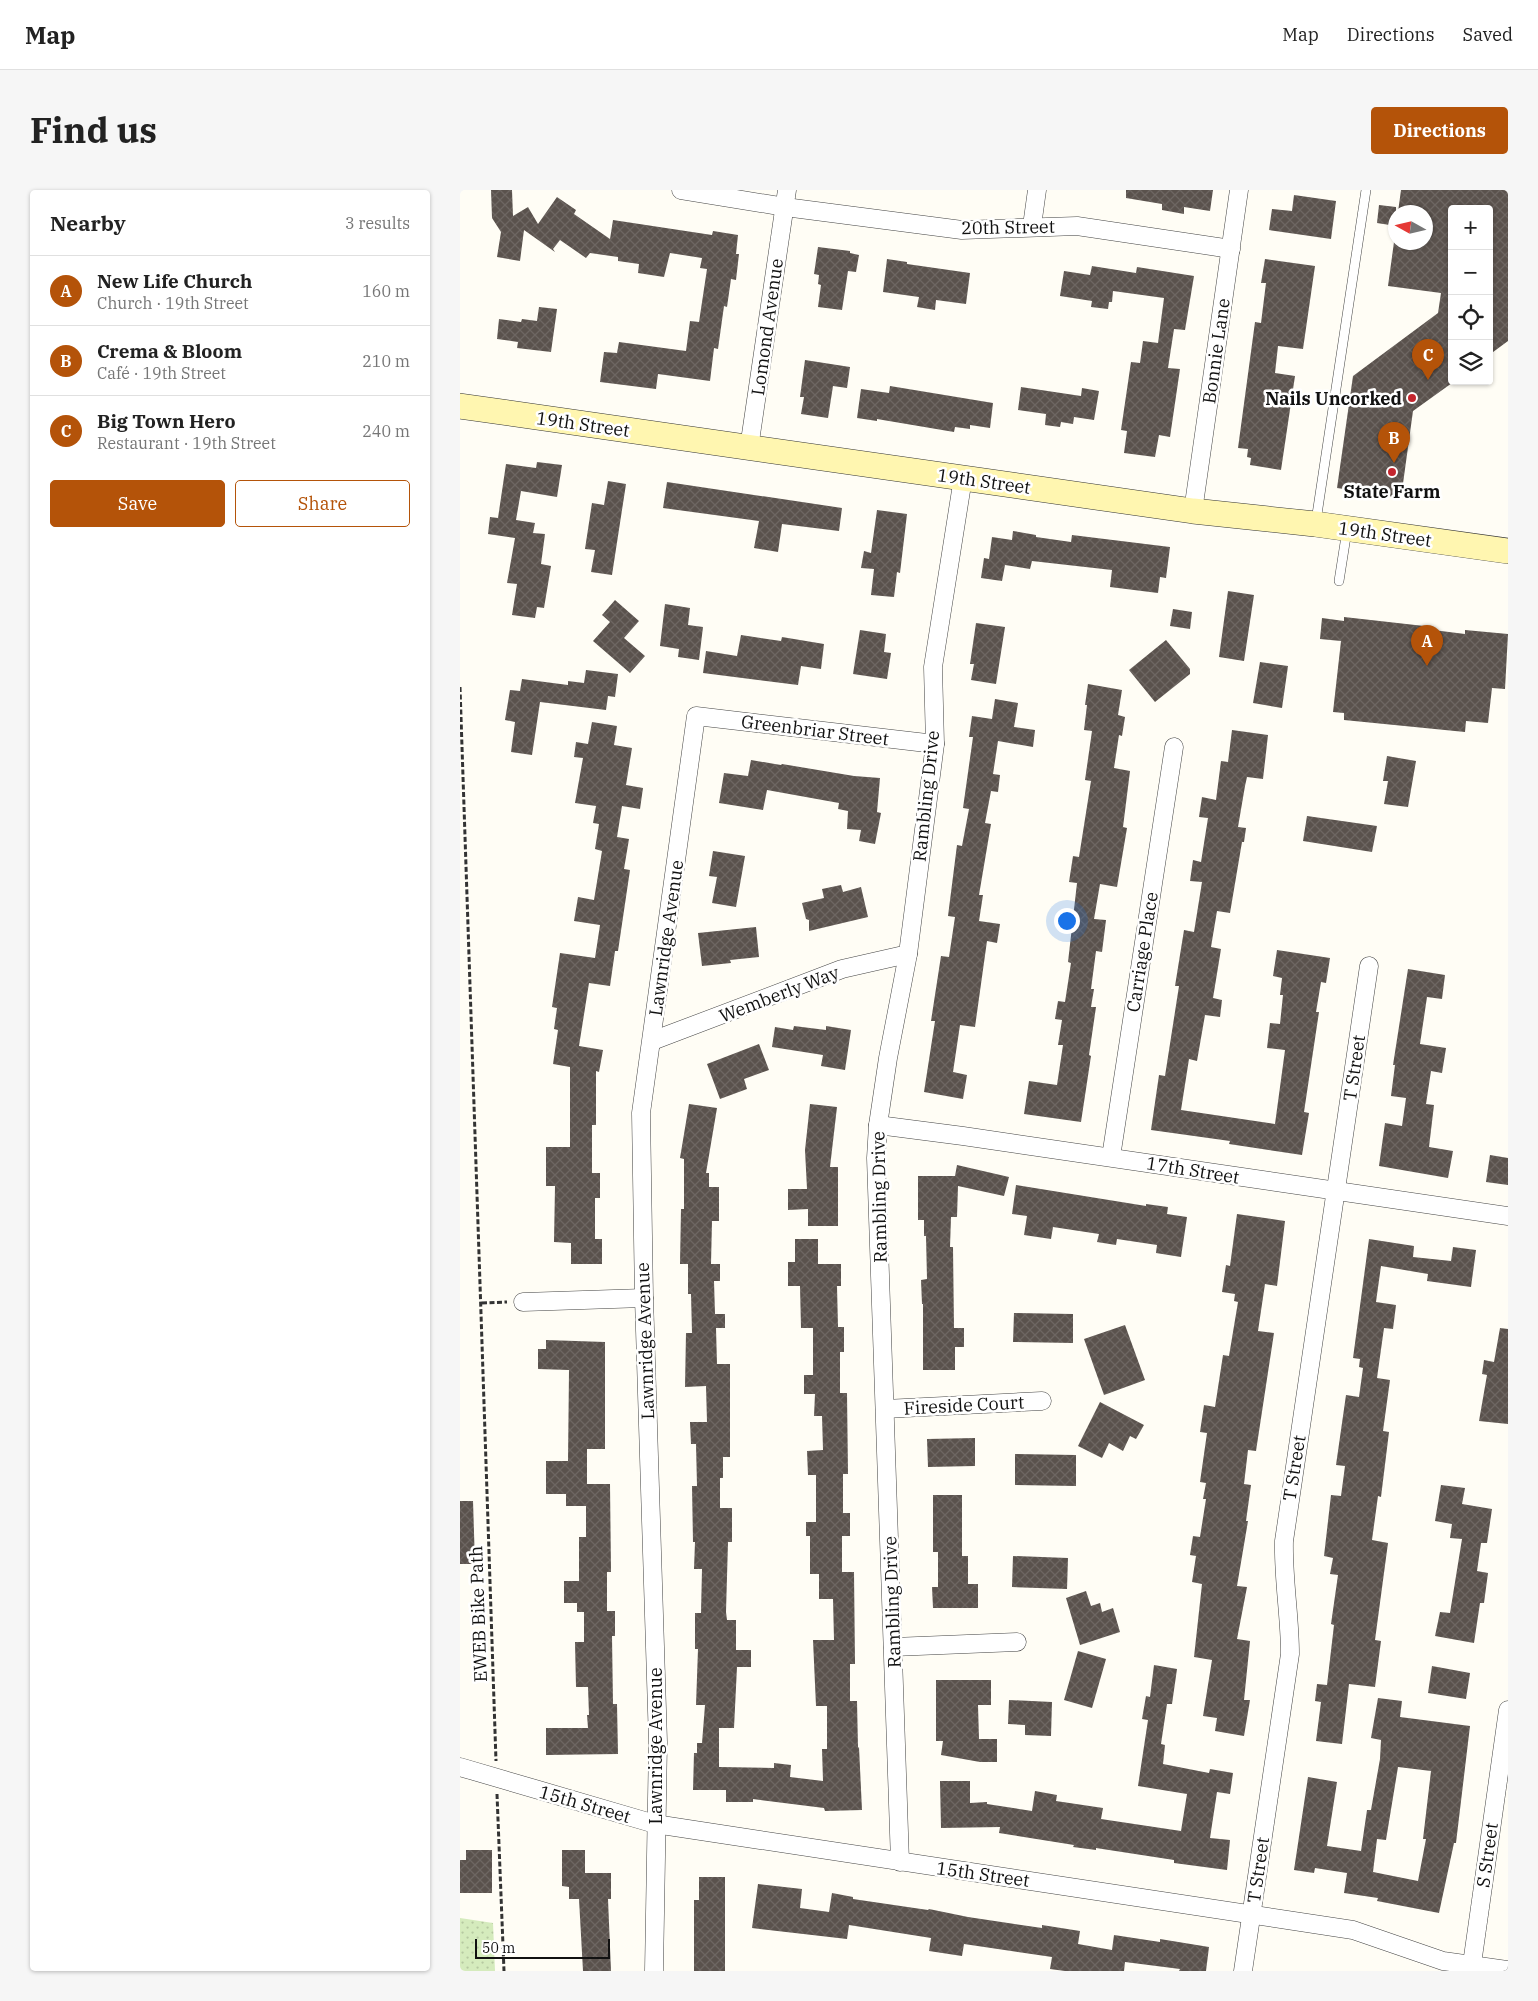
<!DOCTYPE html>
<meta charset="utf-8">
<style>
:root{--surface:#fff;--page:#f6f6f6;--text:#222;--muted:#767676;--line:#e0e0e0;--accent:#b45309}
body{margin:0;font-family:"IBM Plex Serif",serif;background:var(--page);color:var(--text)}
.controls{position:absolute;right:15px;top:15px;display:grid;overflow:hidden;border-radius:5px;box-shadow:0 1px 4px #0004}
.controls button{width:45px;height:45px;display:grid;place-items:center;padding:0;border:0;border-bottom:1px solid var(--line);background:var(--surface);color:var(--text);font:25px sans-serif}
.compass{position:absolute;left:928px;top:15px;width:45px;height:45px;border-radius:50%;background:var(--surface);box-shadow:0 1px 4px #0004;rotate:278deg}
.scale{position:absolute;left:15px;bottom:12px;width:135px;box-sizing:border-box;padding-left:5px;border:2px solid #111;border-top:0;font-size:14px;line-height:18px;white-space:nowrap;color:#111;-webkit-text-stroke:4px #fff;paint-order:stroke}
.you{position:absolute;left:606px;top:730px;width:18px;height:18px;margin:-12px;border:4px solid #fff;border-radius:50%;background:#1a73e8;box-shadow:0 0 0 8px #1a73e833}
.badge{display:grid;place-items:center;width:32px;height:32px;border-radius:50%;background:var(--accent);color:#fff;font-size:16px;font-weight:700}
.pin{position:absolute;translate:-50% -41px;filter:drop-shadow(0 1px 2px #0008)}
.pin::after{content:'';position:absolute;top:26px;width:18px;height:15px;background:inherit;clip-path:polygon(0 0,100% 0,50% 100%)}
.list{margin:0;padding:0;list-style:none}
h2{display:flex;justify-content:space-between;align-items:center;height:65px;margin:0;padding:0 20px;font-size:21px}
h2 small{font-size:16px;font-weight:400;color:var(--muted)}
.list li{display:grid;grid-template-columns:32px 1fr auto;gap:15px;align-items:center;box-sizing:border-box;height:70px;padding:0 20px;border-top:1px solid var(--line)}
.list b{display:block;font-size:19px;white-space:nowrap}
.list p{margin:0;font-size:16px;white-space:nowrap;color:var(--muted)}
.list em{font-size:16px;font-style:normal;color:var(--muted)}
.actions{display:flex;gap:10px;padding:15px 20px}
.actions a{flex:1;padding:11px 0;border:1px solid var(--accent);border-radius:5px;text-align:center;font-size:18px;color:var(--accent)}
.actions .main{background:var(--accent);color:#fff}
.icon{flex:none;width:28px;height:28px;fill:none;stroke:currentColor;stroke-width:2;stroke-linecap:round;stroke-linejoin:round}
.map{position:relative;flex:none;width:1048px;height:1781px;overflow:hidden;border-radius:5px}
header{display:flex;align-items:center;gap:30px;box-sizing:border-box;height:70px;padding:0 25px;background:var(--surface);border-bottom:1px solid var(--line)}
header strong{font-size:24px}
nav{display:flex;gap:28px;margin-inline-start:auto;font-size:18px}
.intro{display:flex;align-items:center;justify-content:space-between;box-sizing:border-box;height:120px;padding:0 30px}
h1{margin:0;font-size:35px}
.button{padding:12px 22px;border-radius:5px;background:var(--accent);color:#fff;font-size:18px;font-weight:700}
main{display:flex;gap:30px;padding:0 30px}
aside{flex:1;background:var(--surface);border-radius:5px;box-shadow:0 1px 4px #0004}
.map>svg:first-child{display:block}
.green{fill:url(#green-dots)}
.building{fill:url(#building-cross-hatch);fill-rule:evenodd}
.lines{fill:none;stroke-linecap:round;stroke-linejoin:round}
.lane-casing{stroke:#444;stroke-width:10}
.street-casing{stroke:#444;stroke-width:19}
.secondary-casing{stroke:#333;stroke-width:26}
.path{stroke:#333;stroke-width:3;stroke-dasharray:5 2.5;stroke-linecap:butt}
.lane{stroke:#fff;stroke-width:9}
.street{stroke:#fff;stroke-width:18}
.secondary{stroke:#fff6b0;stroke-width:25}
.poi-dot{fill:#c4262e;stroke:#fff;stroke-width:2}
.labels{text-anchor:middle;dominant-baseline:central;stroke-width:5;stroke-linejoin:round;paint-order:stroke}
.street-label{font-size:18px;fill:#111;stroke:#fff}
.poi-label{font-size:18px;font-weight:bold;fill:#111;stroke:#fff;text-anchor:end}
</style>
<header>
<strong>Map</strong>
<nav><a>Map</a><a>Directions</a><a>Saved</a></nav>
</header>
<div class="intro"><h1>Find us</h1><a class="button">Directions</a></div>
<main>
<aside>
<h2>Nearby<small>3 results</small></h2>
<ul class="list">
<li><span class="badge">A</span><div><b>New Life Church</b><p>Church · 19th Street</p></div><em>160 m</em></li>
<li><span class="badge">B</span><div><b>Crema &amp; Bloom</b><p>Café · 19th Street</p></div><em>210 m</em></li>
<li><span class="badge">C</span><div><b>Big Town Hero</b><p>Restaurant · 19th Street</p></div><em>240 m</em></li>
</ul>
<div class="actions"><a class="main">Save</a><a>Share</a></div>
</aside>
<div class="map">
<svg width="1048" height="1781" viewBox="0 0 1048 1781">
<defs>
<pattern id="green-dots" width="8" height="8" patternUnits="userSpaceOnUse" patternTransform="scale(1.25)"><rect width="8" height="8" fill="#d5ebbd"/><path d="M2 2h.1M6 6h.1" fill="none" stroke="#b6c8a1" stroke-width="1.8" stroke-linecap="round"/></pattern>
<pattern id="building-cross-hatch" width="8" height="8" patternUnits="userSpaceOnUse" patternTransform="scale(1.25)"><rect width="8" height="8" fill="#5a524d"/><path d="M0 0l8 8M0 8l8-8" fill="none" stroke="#6d6662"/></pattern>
</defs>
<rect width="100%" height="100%" fill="#fffdf5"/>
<!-- green -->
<path class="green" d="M0,1728L33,1733L35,1781H0Z"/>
<!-- building -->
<g class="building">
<path d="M31,0H52L53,26L68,17L78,34L97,7L116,20L114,24L150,49L153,30L252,45L253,41L278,45L276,64H279L276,90L271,89L267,117L264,116L258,159L254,158L250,191L198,184L196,199L140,192L144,162L157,163L159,152L226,161L230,131L239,132L247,79L240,78L242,68L210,63L204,87L178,83L179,74L158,71V67L130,63L126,68L100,50L93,59L95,62L64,40L60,71L37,67L41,42L32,28Z"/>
<path d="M666,0H753L750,21L724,17V24L702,20V14L666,8Z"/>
<path d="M941,0H1048V151L1029,165V19H992V193L953,221L941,308L877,298L893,186L978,123L981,103L928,96L934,52H966V22H938Z"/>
<path d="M834,5L876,11L871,49L809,40L812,19L832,21Z"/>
<path d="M919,15L936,17V36L917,33Z"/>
<path d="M358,57L390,61V63L399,65L396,82L388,81L382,120L358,117L361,95L358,94L359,85L354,84Z"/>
<path d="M427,69L447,72V74L510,83L506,114L476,110L475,120L457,117L459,107L423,102Z"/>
<path d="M805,69L855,76L843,159L818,156L815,183L835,186L821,280L790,275L791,268L787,267L788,259L778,258L795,132L801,133L806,93H801Z"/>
<path d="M632,76L676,83L677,77L734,86L725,140L714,139L708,178L720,179L710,247L699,245L695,267L664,263L667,241L661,240L671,172L680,173L683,151L698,153L704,108L653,101L652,112H649L648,119L631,117L632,111L600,106L604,81L630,85Z"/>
<path d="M79,117L97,119L91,162L57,158L58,152L37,149L39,129L61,132L62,129L77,131Z"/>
<path d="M345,170L390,177L387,198L373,196L368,228L341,224L344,207H340Z"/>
<path d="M430,196L533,213L530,238L510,235V239L495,237L494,242L417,229V231L397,228L401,199L429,203Z"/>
<path d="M561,197L621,206L622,198L639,201L634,230L614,227L613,234L601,232L600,237L585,235L586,224L558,220Z"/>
<path d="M77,272L102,275L97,307L61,301L56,330L75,333L73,343L85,344L81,374L91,376L84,418L77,417L75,428L52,425L57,394L47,393L55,348L28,344L30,327L38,328L46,274L76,278Z"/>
<path d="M148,291L166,294L152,385L131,382L135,360L125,359L132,313L144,315Z"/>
<path d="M207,292L382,318L379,341L322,334L318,362L294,358L299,331L203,318Z"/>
<path d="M417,320L447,324L440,383L437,382L434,407L411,405L414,379L401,378L404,361L411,363Z"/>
<path d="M553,341L576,345V347L611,352L612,345L710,357L706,388L700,387L698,403L650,397L652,380L572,371L570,379L545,375L542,391L521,388L524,368L529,369L532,347L552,350Z"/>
<path d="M768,401L794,405L784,471L759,467Z"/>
<path d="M155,410L179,431L164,448L185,466L170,483L133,451L150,432L142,425Z"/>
<path d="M205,414L230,418L228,435L243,437L239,470L218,467L219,459L200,456Z"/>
<path d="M713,419L732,422L730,439L710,436Z"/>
<path d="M884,427L973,437V440L1005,444V440L1048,444L1045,499L1032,498L1028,533L1006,531L1005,542L884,530V523L873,522L881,451L860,449L862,428L884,431Z"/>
<path d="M516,433L545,437L536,494L511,490L514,474H510Z"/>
<path d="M400,440L426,444L424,462L431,463L427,489L393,484Z"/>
<path d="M281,445L321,451L322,447L364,454L361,479L341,476L338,495L243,483L246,461L277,466Z"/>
<path d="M706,450L730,479V484L695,512L669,480Z"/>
<path d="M800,472L828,476L822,518L793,513Z"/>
<path d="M126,480L158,484L155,507L148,506L146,520L80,512L72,565L51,562L55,532L45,530L50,500L60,501L62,489L108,495V491L124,493Z"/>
<path d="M628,494L662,500L658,525L665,527L662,546L659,545L654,578L670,581L663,637L667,638L657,697L640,694L634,729L646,730L642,762L636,761L631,799H634L631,817H636L629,865L631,866L621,932L564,924L569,891L597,895L603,855H598L602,830L595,829L598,811L605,812L611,773L608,772L617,693L609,692L613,666L619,667L631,591L625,590L632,541L624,540L627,515H625Z"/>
<path d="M535,509L558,513L554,537L575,540L573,557L538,551L533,584L540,585L538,602L531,601L525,633L531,634L519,705H523L519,731L540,734L537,753L527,751L515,837L500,835L493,882L507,885L503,909L464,902L475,831H471L481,766L489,767L495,727L488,726L497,655L502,656L509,619L503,618L513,547H509L512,526L532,529Z"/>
<path d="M132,532L157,536L154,555L172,558L166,595L183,598L180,619L162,616L157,647L169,649L164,679L170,680L158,761H155L150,796L129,793L119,856L143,860L139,882L136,881V935H132V983H140V1008H135V1049H142V1074H111V1053L94,1052L95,996H86V957H110V877L93,874L98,840L94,839L97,818L92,817L100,763L135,768L140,735L114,731L118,707L134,710L142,661L135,659L139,634L133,633L136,616L115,613L123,568L114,567L116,552L128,554Z"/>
<path d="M772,540L808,545L803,589L787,587L785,596L778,637L786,638L784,652H782L770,723L757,721L751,757L761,759L753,808L762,810L760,827L745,825L737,871L729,869L721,920L815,934L825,860L807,858L810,833L820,834L823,805H820L822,788L813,786L817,760L870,768L866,793L861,792L856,822H859L844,922L849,923L842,965L769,954L770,951L691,940L699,885L705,886L719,796H715L724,740L734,742L742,692L730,691L733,670L741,672L748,628L739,627L742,607L756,610L761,571L768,572Z"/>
<path d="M927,566L956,571L948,617L924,614L928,591H923Z"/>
<path d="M291,570L321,575L322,574L394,586L420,588L417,622L421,623L415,654L399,651L401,640L387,639L388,621L378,619L379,613L307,600L303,620L259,613L264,583L288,586Z"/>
<path d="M847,626L917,636L912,662L843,651Z"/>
<path d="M253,661L285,666L276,717L252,713L257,687L249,686Z"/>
<path d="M381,695L383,702L401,697L408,727L349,741V730L346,729L342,713L364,708L362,699Z"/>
<path d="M296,737L299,767L270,770L271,773L242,776L238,743Z"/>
<path d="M948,779L985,785L982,809L967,807L960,854L986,858L982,883L971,881L966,914L974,915L969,957L993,961L988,988L919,976L925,933L942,936L946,908L931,906L935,875H933Z"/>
<path d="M334,836L366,840V836L391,840L385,880L361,876L363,865L312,857L315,837L333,840Z"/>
<path d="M299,854L309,880L284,889L287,899L260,909L247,874Z"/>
<path d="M229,914L257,918L246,983H249V997H259V1031H252L251,1074H260V1091H254L255,1124H265V1138H256L257,1174H270V1267H263V1288H260V1318H272V1352H268L266,1422L267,1430H276V1460H291V1477H277L274,1538H259V1577L314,1578V1573L331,1575L330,1587L363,1591L362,1559H367V1516H356L353,1450H374L373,1409H359V1384H350V1346H346V1332H356V1285H348L347,1261L363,1260L362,1226H354L355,1204H344V1185H353V1138H341L340,1096H328V1072H335V1049H358V1074H381V1096H377L378,1137H384V1162H380V1203H387L388,1284H383V1323H390V1346H382V1382H394L395,1474H390V1511H397L398,1558L399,1557L402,1620L365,1621L364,1618L293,1609V1612H266V1600H233L234,1563H237V1553H242L245,1515H236L238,1459H235V1423H241L242,1379H234L235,1352H233L232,1296H237L236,1254H231L230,1232H247L246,1196L225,1197L226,1143H232L231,1104H228V1074H220L221,1019H224V969L220,968Z"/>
<path d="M350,914L377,917L370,977H378V1036H348V1019L328,1020V999H347L345,960Z"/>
<path d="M1030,965L1048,968V995L1026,992Z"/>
<path d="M497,975L549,987L544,1006L498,996L497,1027H491L490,1057H493L494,1138H504V1157H495V1180H463V1114H462L461,1090L467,1089L466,1046H464V1030H458V986H495Z"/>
<path d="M556,995L686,1016V1014L708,1017L707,1024L727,1027L721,1067L696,1063L697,1055L657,1049L656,1055L637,1052L639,1044L593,1037L591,1049L564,1045L567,1026L552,1024Z"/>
<path d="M777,1024L825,1031L817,1096L805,1094L798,1141L814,1143L796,1261L788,1260L784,1294L791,1295L786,1331H788L777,1396L787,1397L777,1449L790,1451L784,1510H790L784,1546L755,1541L757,1528L743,1526L752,1470L734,1467L742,1394L732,1392L736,1366L730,1365L733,1346L740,1347L746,1309H743L746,1293L740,1292L747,1243L740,1242L744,1215L755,1217L763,1165L769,1166L778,1112L774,1111L775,1104L762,1102L766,1075L770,1076Z"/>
<path d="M909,1049L954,1056L953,1067L991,1071L993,1057L1016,1060L1011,1097L967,1091L968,1084L921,1076L916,1112L936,1115L933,1139L924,1138L917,1188L930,1190L923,1241L929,1242L921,1307L918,1306L912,1350L928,1353L915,1450L921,1451L915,1497L889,1494L882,1554L856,1551L861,1512L855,1511L857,1494L867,1495L874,1435L871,1434L878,1385L870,1384L873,1368L864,1366L871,1305L881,1306L885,1276L876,1275L886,1205L899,1207L903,1178L899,1177L900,1169L893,1168Z"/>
<path d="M554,1123L613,1124V1153L553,1152Z"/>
<path d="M665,1135L685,1190L644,1205L624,1149Z"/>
<path d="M1040,1138L1048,1139V1234L1019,1231L1027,1185L1022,1184L1024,1170L1034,1172Z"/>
<path d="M86,1150L145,1152V1259H127V1294H150L151,1382H147V1421H155V1446H152L153,1514H157L158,1564L86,1565V1538H128L127,1525H129L128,1497H116L115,1452H124V1422H117V1413H104V1391H119V1347H126V1316H106V1304H86V1271H108L109,1180L78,1179V1159H86Z"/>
<path d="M640,1212L684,1235L676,1249L670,1246L663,1261L649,1253L642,1268L618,1256Z"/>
<path d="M515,1248V1276L468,1277L467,1249Z"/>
<path d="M555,1264L616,1265V1296L555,1295Z"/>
<path d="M981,1295L1005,1298L1002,1314L1032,1319L1027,1353H1021L1017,1381L1028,1383L1024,1413H1020L1014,1453L975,1446L980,1422L990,1423L1002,1349L990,1348L992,1334L975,1331Z"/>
<path d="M473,1305H502V1366H508V1394H518V1418H473L472,1397H478V1362H473Z"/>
<path d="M0,1311H13L15,1374H0Z"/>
<path d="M553,1366L608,1368L607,1399L552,1397Z"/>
<path d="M626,1401L631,1416L640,1413L642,1422L653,1418L660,1442L620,1455L606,1408Z"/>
<path d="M618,1461L646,1469L632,1518L604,1510Z"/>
<path d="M694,1475L717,1479L712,1514H707L701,1554L705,1555L703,1574L749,1583L750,1579L773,1583L770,1604L757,1602L750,1648L770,1650L767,1680L714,1673V1670L636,1658V1660L613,1657L614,1655L539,1643L540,1637L481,1638L480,1591H510V1613L527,1612V1614L572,1621L575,1601L597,1605L596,1611L643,1618L641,1629L721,1641L727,1604L678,1596L688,1530L682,1529L686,1506L690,1507Z"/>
<path d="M972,1476L1010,1483L1006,1509L968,1503Z"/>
<path d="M476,1490H531V1515H518L519,1549H537V1572H520L481,1565L483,1551H476Z"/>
<path d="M918,1508L942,1511L940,1527L1010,1536L996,1653H994L979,1723L917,1711L918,1708L884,1703L887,1683L855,1678L854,1683L834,1680L848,1587L877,1592L867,1656L901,1661L907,1620H911L920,1569L921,1550L911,1548ZM938,1577L971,1581L963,1649H966L958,1691L913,1682L917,1649L926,1650Z"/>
<path d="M549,1510L592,1512L591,1546L565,1545V1535L548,1534Z"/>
<path d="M6,1660H32V1703H0V1670H6Z"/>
<path d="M102,1660H125V1683H151V1709H148L151,1781H123L119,1709H109V1697L102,1696Z"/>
<path d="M239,1687H265V1781H234V1710H239Z"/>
<path d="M298,1694L342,1699L340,1718L369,1722L372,1703L393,1707V1709L468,1720L469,1719L508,1727L582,1738V1735L620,1741L618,1754L652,1760L654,1745L700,1752V1749L749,1757L746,1781H719L720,1779L665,1772L664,1781H605L590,1779L592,1767L504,1754L502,1766L469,1761L471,1748L389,1735L387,1749L292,1738Z"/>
</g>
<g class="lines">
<defs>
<g id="lane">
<path d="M856,331L906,0"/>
<path d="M879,391L887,340"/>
</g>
<g id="street">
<path d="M221,0L325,17L502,40L617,36L771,59"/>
<path d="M572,36L577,0"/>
<path d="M289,258L327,0"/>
<path d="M733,321L779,0"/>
<path d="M192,851L382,779L448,764"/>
<path d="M418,935L503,946L1048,1026"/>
<path d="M651,967L714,557"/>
<path d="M63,1112L184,1108"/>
<path d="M425,1219L582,1211"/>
<path d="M433,1457L557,1452"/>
<path d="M0,1577L195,1634L893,1740L983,1771L1048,1780"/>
<path d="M440,1672L416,968L418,935L428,868L448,764L475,554L473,477L503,288"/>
<path d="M194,1781L198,1552L184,1108L181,923L236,526L475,554"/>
<path d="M783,1781L830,1464C830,1426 823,1389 824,1351L909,776"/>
<path d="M1011,1781L1048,1520"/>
</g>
<path id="secondary" d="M0,216L733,321L855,334L1048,361"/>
</defs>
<!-- lane casing -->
<use href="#lane" class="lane-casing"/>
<!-- street casing -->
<use href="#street" class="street-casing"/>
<!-- secondary casing -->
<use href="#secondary" class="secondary-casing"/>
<!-- path -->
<g class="path">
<path d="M0,497L36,1571"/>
<path d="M22,1113L47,1112"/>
<path d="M37,1604L44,1781"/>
</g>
<!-- lane -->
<use href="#lane" class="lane"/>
<!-- street -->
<use href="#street" class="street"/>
<!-- secondary -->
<use href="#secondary" class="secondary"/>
</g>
<!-- markers -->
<g class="poi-dot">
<circle cx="952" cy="208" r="5"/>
<circle cx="932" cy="282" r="5"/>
</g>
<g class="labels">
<!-- street labels -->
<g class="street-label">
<text transform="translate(548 37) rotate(-1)">20th Street</text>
<text transform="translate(307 137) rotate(-82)">Lomond Avenue</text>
<text transform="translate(756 161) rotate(-82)">Bonnie Lane</text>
<text transform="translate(123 234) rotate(8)">19th Street</text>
<text transform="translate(524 291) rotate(8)">19th Street</text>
<text transform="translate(925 344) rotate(8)">19th Street</text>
<text transform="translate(355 540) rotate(7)">Greenbriar Street</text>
<text transform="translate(466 606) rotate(-84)">Rambling Drive</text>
<text transform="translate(206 748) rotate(-82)">Lawnridge Avenue</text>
<text transform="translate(682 762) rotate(-81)">Carriage Place</text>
<text transform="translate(319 804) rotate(-21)">Wemberly Way</text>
<text transform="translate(894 878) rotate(-82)">T Street</text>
<text transform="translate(733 980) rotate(9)">17th Street</text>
<text transform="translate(419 1007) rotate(-91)">Rambling Drive</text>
<text transform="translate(185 1151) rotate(-92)">Lawnridge Avenue</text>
<text transform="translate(504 1215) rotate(-3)">Fireside Court</text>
<text transform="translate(834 1278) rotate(-81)">T Street</text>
<text transform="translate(432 1412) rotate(-92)">Rambling Drive</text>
<text transform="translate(18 1424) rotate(-92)">EWEB Bike Path</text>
<text transform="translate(195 1556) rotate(-90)">Lawnridge Avenue</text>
<text transform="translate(125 1614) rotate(16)">15th Street</text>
<text transform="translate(1027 1665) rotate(-82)">S Street</text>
<text transform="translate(798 1680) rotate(-82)">T Street</text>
<text transform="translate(523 1684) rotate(8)">15th Street</text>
</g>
<!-- poi labels -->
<g class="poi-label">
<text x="942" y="208">Nails Uncorked</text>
<text x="932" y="301" text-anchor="middle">State Farm</text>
</g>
</g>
</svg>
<div class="controls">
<button>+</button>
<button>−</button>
<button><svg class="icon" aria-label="locate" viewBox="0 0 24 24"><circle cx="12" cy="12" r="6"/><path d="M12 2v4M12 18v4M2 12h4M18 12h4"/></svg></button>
<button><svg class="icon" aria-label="layers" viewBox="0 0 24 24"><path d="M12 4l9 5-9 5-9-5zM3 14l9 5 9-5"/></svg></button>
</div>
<svg class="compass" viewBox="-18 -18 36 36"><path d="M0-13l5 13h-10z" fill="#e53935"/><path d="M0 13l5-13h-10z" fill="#767676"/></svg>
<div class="scale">50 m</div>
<div class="you"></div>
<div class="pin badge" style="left:967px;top:476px">A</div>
<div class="pin badge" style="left:934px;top:273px">B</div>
<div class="pin badge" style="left:968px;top:190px">C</div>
</div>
</main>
